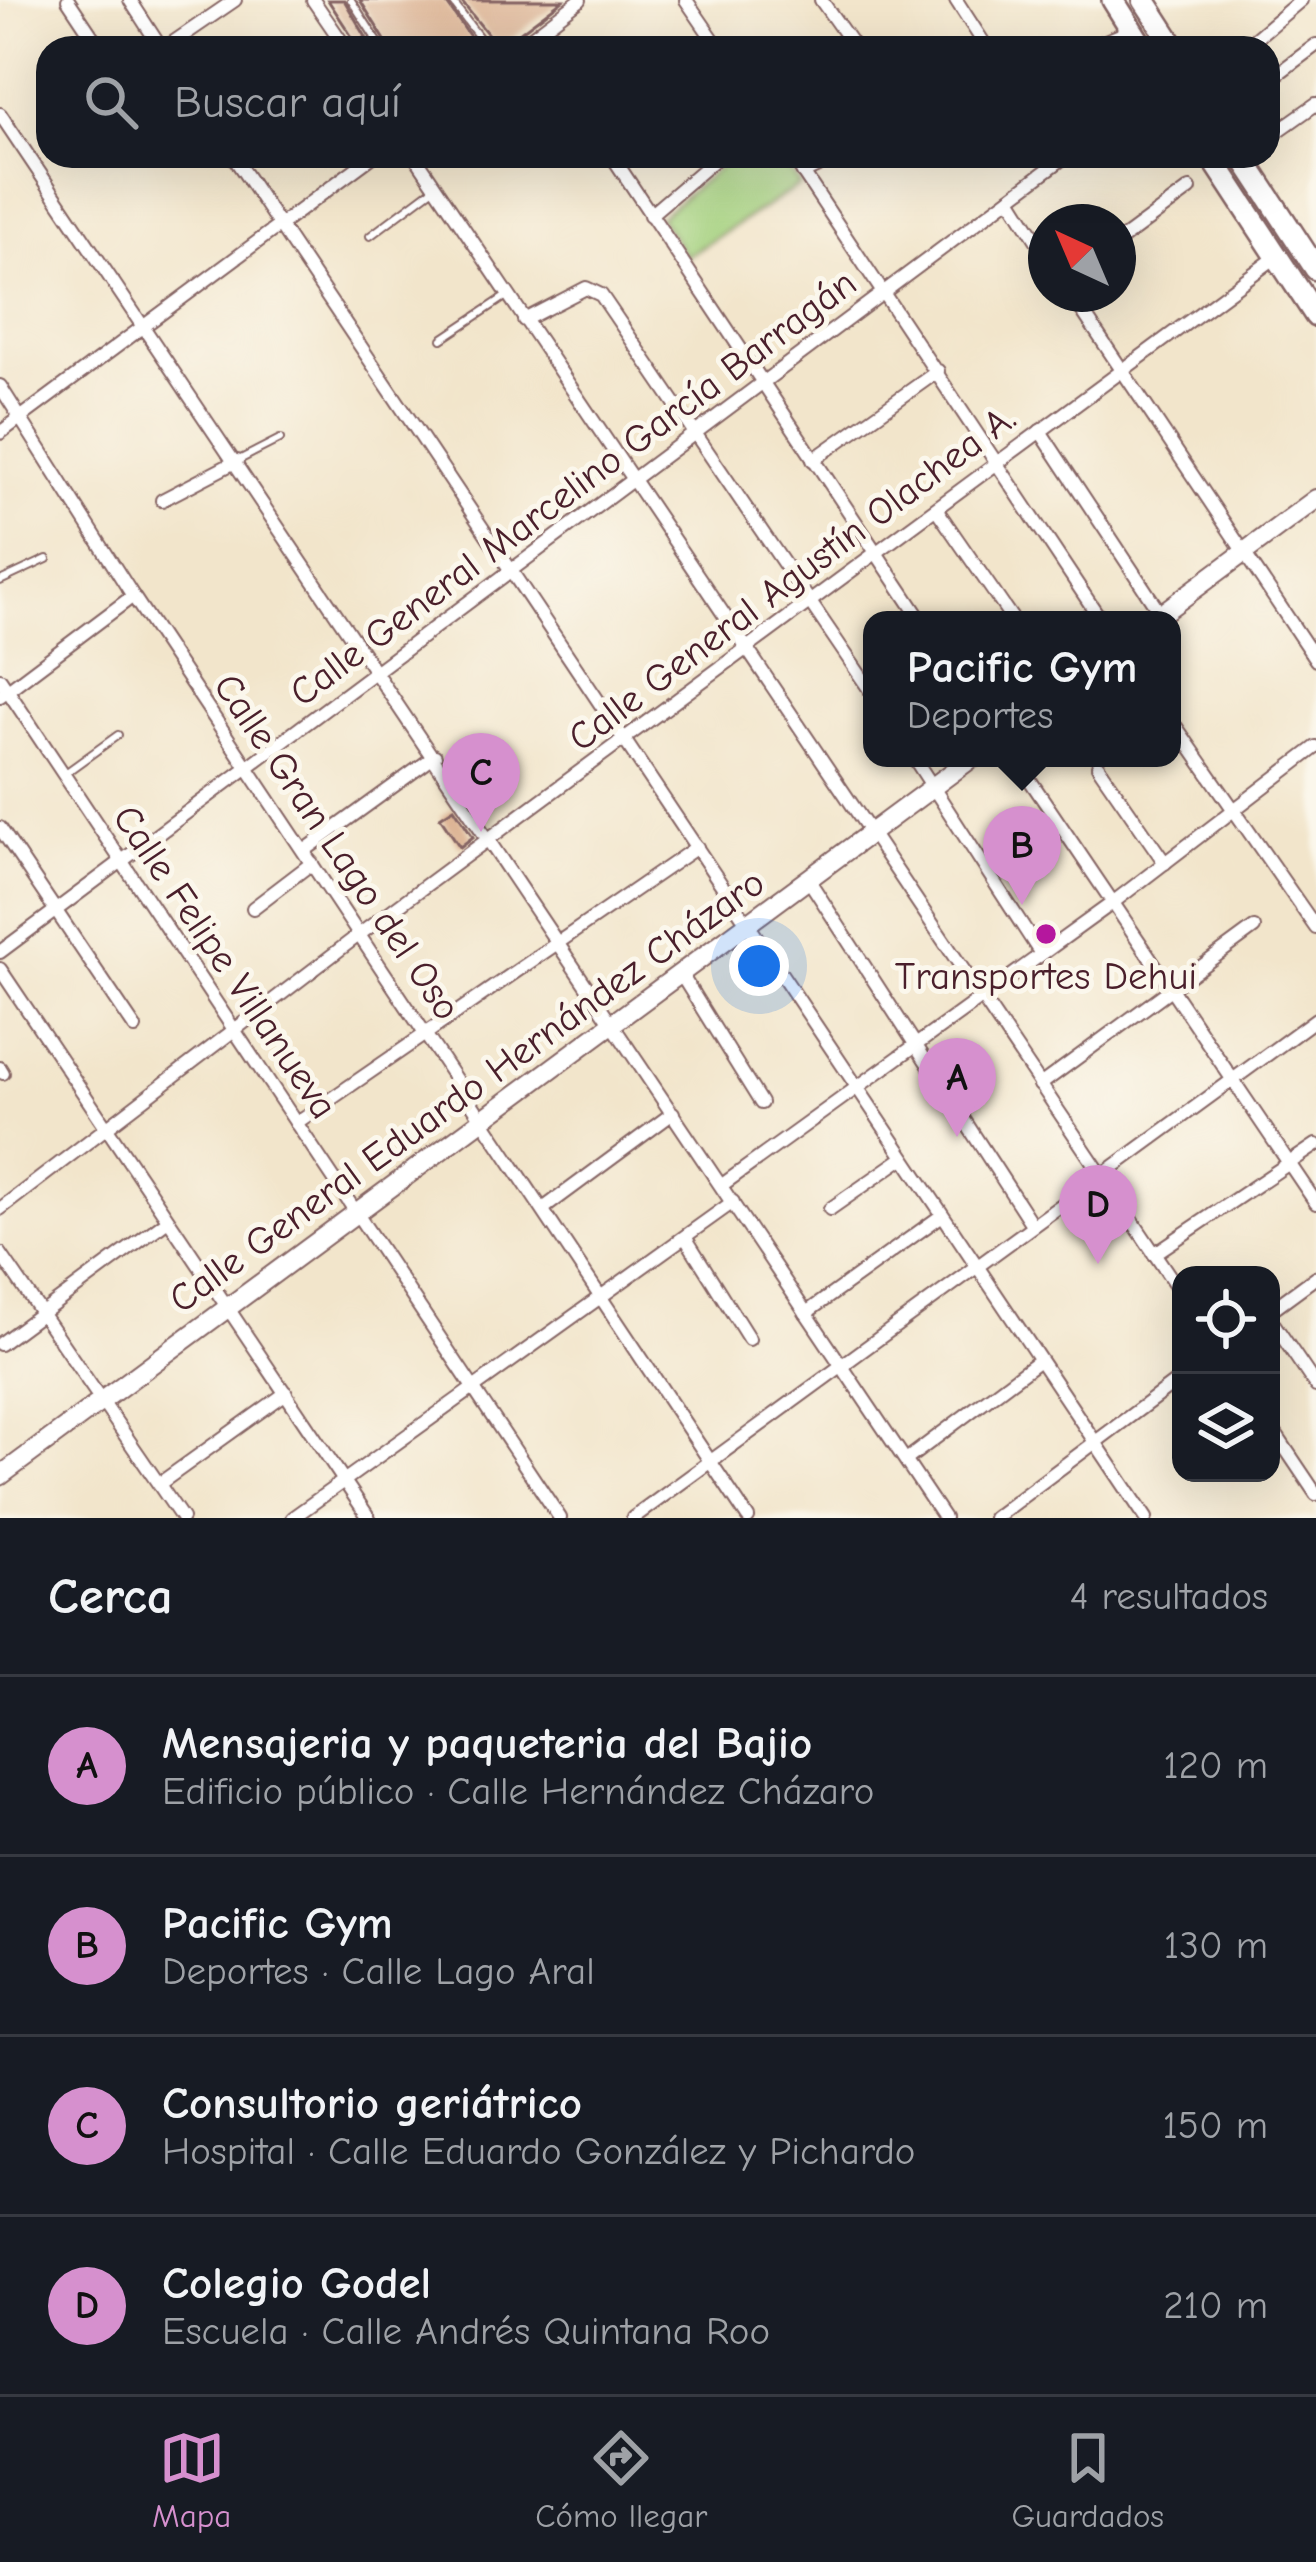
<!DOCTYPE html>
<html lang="es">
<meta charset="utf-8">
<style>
:root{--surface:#171b24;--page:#242831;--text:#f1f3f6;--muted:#9ea1a6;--line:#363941;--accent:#d690ce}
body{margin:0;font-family:"Comic Neue",sans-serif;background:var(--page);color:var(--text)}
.controls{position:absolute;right:36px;bottom:36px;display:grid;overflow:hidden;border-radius:24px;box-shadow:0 12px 48px #0002}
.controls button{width:108px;height:108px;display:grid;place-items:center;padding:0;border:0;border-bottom:3px solid var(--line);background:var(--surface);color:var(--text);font:60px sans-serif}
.compass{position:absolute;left:1028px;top:204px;width:108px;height:108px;border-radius:50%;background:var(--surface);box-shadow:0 12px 48px #0002;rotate:316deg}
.you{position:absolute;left:759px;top:966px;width:42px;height:42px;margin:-30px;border:9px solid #fff;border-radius:50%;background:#1a73e8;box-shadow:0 0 0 18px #1a73e833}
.badge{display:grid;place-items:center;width:78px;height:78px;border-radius:50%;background:var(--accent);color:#111;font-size:39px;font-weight:700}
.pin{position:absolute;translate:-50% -99px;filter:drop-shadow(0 3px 6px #0008)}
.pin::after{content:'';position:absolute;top:63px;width:42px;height:36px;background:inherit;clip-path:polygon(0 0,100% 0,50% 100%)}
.popup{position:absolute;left:863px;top:611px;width:318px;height:156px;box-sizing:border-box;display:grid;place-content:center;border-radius:24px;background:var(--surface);filter:drop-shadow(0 3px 9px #0005);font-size:39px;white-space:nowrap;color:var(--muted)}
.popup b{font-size:45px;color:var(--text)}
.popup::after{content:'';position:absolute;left:50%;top:100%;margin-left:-24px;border:24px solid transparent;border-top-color:var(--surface)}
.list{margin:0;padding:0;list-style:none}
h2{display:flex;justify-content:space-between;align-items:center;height:156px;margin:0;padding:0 48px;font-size:51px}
h2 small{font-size:39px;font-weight:400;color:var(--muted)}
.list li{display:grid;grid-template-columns:78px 1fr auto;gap:36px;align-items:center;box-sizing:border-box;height:180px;padding:0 48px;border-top:3px solid var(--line)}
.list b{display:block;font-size:45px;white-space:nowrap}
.list p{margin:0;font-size:39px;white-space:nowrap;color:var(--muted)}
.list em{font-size:39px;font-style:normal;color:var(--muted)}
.icon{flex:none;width:66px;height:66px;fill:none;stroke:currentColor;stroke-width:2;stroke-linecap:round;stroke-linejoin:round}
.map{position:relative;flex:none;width:1316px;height:1518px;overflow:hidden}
.search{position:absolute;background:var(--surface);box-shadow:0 12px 48px #0002;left:36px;right:36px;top:36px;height:132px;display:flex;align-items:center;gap:30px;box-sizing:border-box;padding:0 42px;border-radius:36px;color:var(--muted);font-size:45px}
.sheet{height:876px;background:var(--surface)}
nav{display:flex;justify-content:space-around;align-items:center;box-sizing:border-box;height:168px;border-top:3px solid var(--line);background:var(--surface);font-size:33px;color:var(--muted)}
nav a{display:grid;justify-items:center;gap:6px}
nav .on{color:var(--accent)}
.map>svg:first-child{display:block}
.green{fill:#a3d07d;stroke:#767854;stroke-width:3}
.building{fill:#dcb293}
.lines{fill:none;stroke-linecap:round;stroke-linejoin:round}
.service-casing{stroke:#856463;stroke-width:10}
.minor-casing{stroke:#856463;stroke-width:16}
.secondary-casing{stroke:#856463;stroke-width:22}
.primary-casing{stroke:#856463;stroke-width:26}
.service{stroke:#fff;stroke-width:6}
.minor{stroke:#fff;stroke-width:12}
.secondary{stroke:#fff;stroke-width:18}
.primary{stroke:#fff;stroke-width:21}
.poi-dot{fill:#b5179e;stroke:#fbf7ec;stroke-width:4.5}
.labels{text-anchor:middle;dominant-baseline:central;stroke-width:10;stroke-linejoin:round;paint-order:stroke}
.street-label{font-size:39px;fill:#4a1f2b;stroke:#fbf7ec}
.poi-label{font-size:39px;fill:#4a1f2b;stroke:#fbf7ec}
</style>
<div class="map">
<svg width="1316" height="1518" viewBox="0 0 1316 1518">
<rect width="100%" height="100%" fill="#fbf7ec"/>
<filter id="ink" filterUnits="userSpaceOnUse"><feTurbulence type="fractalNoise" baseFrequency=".00833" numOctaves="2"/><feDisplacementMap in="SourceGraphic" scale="24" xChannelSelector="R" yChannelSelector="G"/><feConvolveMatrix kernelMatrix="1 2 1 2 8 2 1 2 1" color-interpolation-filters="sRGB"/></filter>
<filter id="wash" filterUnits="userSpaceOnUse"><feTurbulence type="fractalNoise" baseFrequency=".004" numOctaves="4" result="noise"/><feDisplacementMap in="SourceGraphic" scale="48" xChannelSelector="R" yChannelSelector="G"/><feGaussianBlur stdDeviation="2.7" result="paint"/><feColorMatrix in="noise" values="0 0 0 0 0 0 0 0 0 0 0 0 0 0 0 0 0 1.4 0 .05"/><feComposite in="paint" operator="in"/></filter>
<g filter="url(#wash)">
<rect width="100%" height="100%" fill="#f2e5cb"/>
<!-- green -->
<path class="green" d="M733,156H779L800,185L686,257L659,217Z"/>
<g id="blocks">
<!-- building -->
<g class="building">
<path d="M328,0H344L366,37L356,43Z"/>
<path d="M360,0H444L478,48H390Z"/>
<path d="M460,0H563L499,48Z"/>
<path d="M454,808L473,837L460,847L440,817Z"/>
</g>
</g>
</g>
<g filter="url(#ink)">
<use href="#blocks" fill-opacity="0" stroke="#856463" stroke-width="3"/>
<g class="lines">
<defs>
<g id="service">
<path d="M351,0L376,39L362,48"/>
<path d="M451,0L487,48"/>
<path d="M376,39L383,48"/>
<path d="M370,236L434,188"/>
<path d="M442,339L508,295"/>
<path d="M237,461L280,439"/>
<path d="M0,581L47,559"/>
<path d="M64,774L118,735"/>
</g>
<g id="minor">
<path d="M68,0L100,48"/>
<path d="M130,0L161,48"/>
<path d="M313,0L346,48"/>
<path d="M686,0L719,48"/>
<path d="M821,0L855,48"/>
<path d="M956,0L987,48"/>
<path d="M165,48L235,0"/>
<path d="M517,48L580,0"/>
<path d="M1089,48L1132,30"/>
<path d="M1244,48L1301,0"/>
<path d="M1268,81L1316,45"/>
<path d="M0,114L944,1518"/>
<path d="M1268,138L1316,104"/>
<path d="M233,156L1146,1518"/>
<path d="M415,156L1181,1293"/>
<path d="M612,156L921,620"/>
<path d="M792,156L1101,620"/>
<path d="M803,173L839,156"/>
<path d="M1010,198L1046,255"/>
<path d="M650,215L719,156"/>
<path d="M1118,242L1190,189"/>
<path d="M1071,294L1316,660"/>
<path d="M524,320L586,288L601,295L872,693"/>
<path d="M0,386L133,596L748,1518"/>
<path d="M1040,431L1161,614"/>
<path d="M0,433L373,156"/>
<path d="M813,460L938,371"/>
<path d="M162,500L237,461"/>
<path d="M937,510L1013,620"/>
<path d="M0,679L560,1518"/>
<path d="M0,696L133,596"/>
<path d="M1172,721L1316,928"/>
<path d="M914,758L1041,954"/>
<path d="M1015,758L1316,1203"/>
<path d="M1098,766L1165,863"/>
<path d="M0,828L135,1028"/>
<path d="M304,851L435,756"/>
<path d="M810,882L1031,1223"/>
<path d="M253,908L312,863"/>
<path d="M0,952L1066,156"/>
<path d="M0,969L369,1518"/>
<path d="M682,976L761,1103"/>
<path d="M0,1068L3,1073"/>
<path d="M1040,1085L1254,928"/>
<path d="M296,1123L697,847"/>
<path d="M722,1185L1111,904L1316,747"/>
<path d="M0,1209L360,934L1276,257"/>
<path d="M543,1209L673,1113"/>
<path d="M830,1209L903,1158"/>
<path d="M685,1237L749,1339"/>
<path d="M0,1253L182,1518"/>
<path d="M1154,1254L1316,1145"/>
<path d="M1271,1310L1316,1277"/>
<path d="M806,1313L941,1216"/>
<path d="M1271,1320L1316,1386"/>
<path d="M0,1344L168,1220"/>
<path d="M1271,1427L1316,1494"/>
<path d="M906,1460L1038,1361"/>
<path d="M159,1484L286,1393"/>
<path d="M292,1518L733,1202"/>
<path d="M633,1518L1316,1019"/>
<path d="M994,1518L1181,1378"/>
</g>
<g id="secondary">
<path d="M1153,620L1316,499"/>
<path d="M0,1476L972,758"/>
</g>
<g id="primary">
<path d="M1113,0L1143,48"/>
<path d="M1144,0L1175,48"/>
<path d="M1211,156L1316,316"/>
<path d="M1242,156L1316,269"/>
</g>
</defs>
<!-- service casing -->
<use href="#service" class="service-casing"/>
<!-- minor casing -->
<use href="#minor" class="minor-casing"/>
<!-- secondary casing -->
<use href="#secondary" class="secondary-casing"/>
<!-- primary casing -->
<use href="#primary" class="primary-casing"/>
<!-- service -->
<use href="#service" class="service"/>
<!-- minor -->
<use href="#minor" class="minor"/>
<!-- secondary -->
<use href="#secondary" class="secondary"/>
<!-- primary -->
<use href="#primary" class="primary"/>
</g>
</g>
<!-- markers -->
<circle class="poi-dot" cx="1046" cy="934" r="12"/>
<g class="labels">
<!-- street labels -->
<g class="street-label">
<text transform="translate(573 488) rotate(-37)">Calle General Marcelino García Barragán</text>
<text transform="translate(792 578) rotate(-37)">Calle General Agustín Olachea A.</text>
<text transform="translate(337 847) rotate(56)">Calle Gran Lago del Oso</text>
<text transform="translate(225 962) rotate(56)">Calle Felipe Villanueva</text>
<text transform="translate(467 1091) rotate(-36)">Calle General Eduardo Hernández Cházaro</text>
</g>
<!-- poi labels -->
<g class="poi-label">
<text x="1046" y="976">Transportes Dehui</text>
</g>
</g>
</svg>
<div class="controls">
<button><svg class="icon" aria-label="locate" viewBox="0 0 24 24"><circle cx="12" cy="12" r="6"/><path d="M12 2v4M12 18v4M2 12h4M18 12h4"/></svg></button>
<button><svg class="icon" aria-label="layers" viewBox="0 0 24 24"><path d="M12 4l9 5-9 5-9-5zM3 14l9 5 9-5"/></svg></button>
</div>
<svg class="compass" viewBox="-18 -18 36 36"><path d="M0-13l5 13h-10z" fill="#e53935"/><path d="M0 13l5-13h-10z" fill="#9ea1a6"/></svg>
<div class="you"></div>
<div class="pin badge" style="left:957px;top:1137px">A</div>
<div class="pin badge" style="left:1022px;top:905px">B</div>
<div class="popup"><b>Pacific Gym</b>Deportes</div>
<div class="pin badge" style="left:481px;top:832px">C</div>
<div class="pin badge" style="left:1098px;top:1264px">D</div>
<div class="search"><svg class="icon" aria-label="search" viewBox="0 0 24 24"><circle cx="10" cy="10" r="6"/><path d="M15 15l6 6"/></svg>Buscar aquí</div>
</div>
<section class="sheet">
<h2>Cerca<small>4 resultados</small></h2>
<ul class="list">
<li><span class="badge">A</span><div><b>Mensajeria y paqueteria del Bajio</b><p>Edificio público · Calle Hernández Cházaro</p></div><em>120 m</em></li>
<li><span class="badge">B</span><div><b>Pacific Gym</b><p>Deportes · Calle Lago Aral</p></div><em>130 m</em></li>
<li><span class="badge">C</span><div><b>Consultorio geriátrico</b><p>Hospital · Calle Eduardo González y Pichardo</p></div><em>150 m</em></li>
<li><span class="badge">D</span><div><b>Colegio Godel</b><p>Escuela · Calle Andrés Quintana Roo</p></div><em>210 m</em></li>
</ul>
</section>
<nav>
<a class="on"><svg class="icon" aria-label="map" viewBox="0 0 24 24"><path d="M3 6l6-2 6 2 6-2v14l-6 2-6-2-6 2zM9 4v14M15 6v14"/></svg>Mapa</a>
<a><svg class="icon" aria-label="directions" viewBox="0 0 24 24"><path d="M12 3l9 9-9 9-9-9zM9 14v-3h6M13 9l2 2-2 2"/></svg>Cómo llegar</a>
<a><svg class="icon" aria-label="saved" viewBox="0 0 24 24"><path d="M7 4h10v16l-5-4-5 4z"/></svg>Guardados</a>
</nav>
